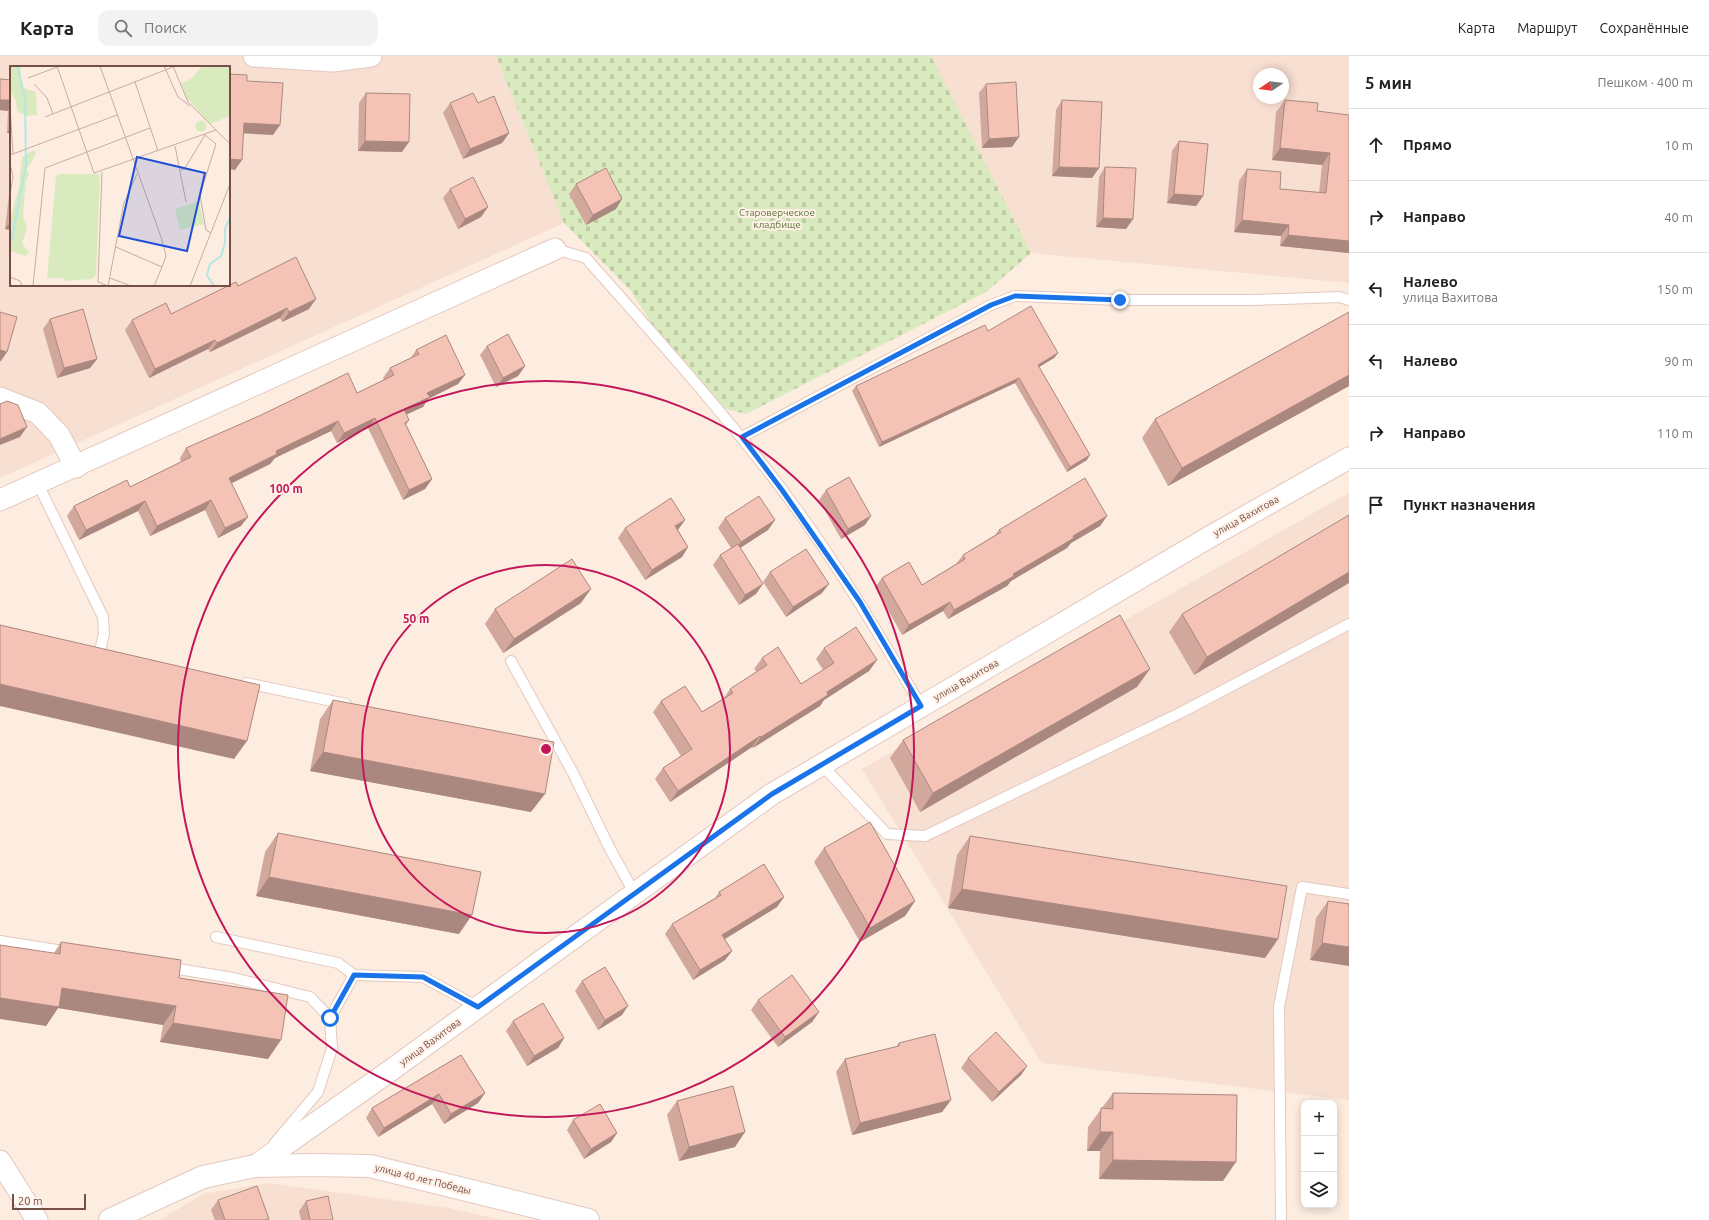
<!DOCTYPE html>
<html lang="ru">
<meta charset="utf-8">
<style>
:root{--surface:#fff;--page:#f2f2f2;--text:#222;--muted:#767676;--line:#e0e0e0}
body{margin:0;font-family:Ubuntu,sans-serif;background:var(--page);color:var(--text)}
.controls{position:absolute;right:12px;bottom:12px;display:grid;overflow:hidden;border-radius:8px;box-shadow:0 2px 10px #0003}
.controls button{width:36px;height:36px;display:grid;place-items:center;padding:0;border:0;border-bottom:1px solid var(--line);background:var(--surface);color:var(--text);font:20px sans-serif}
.compass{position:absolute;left:1253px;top:12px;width:36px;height:36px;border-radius:50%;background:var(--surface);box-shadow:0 2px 10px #0003;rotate:257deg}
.scale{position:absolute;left:12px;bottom:10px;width:74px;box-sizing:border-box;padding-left:4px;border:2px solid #754e46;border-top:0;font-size:11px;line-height:14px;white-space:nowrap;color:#754e46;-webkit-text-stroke:3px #fff1e7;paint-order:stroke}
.stop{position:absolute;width:12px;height:12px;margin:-9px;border:3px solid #1a73e8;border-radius:50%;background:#fff}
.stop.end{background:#1a73e8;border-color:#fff;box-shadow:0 1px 4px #0008}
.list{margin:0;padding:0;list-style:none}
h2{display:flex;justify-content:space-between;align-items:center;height:52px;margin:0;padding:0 16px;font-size:17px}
h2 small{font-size:13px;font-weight:400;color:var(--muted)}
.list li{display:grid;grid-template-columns:26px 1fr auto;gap:12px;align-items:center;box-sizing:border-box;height:72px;padding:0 16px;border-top:1px solid var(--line)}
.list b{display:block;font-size:15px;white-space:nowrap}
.list p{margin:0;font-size:13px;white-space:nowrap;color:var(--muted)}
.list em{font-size:13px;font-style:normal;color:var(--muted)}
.icon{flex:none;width:22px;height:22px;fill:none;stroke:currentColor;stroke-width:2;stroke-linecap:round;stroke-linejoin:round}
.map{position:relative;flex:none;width:1349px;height:1164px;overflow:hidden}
header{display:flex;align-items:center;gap:24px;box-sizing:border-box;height:56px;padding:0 20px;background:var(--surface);border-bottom:1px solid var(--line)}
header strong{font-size:19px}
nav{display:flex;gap:22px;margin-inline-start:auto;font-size:14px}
.search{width:280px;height:36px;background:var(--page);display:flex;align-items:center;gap:10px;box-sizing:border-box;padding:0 14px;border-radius:12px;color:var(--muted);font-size:15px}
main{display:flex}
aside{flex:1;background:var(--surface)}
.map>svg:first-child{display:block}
.residential{fill:#f7dfd1;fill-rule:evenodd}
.cemetery{fill:url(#cemetery-stones)}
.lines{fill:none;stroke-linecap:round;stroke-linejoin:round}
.service-casing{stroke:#e4c8bf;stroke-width:12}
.minor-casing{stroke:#e4c8bf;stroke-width:23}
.tertiary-casing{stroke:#e4c8bf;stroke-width:24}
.service{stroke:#fff;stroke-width:10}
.minor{stroke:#fff;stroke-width:21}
.tertiary{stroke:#fff;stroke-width:22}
.wall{fill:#d2a89d}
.shaded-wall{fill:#ab887f}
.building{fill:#f4c3b6;stroke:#ab887f}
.route{stroke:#1a73e8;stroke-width:5}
.ring{fill:none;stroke:#c2185b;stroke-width:2}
.labels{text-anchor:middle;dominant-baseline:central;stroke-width:4;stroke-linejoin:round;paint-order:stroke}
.park-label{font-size:10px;fill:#58763c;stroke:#fff1e7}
.street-label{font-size:10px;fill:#754e46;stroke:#fff1e7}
.inset-river{fill:none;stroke:#b4e7e5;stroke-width:2}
.inset-road{fill:none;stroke:#c7ada2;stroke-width:1}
.view{fill:#1d4ed8;fill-opacity:0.15;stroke:#1d4ed8;stroke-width:2}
.inset-edge{fill:none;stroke:#754e46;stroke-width:2}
.centre{fill:#c2185b;stroke:#fff1e7;stroke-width:2}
.ring-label{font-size:12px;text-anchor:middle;font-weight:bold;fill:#c2185b;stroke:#fff1e7;stroke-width:4;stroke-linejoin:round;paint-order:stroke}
</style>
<header>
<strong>Карта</strong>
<div class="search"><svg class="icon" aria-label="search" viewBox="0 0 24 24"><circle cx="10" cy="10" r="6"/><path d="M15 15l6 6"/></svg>Поиск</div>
<nav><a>Карта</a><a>Маршрут</a><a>Сохранённые</a></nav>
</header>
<main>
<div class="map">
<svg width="1349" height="1164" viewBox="0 0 1349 1164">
<defs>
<pattern id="cemetery-stones" width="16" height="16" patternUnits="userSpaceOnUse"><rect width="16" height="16" fill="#d9ebbe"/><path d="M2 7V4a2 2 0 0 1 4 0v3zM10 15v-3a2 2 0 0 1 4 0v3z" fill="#becba5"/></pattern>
</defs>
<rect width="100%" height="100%" fill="#fdece0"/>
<!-- residential -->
<g class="residential">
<path d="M0,0H496L564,167L0,422ZM11,11H229V229H11Z"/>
<path d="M931,0H1349V227L1031,197ZM1259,18H1283V42H1259Z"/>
<path d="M1349,437V1044L1042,1007L862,713Z"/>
<path d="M268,1127L449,1152L502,1164H160L203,1138Z"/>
</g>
<!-- cemetery -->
<path class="cemetery" d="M496,0H931L1031,197L986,236L746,358L714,350L689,327L631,235L564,167Z"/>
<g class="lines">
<defs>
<g id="service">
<path d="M555,193L586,202C652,277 720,352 781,432C833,501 878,576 921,650"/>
<path d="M742,381L991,249L1015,240L1120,244H1254L1339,241L1349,244"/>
<path d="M38,428L103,561L104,578L100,595"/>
<path d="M511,605L573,717L610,793L635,838"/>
<path d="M246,627L346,648"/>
<path d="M822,709L887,778L925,780L1182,656L1349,568"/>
<path d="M216,881L338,907L354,919L330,962"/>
<path d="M0,885L69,896"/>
<path d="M166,911L233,922L310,941L330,962L332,992L318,1036L274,1088"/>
<path d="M354,919L423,921L478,951"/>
<path d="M1281,1164L1279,951L1302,831L1349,838"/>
</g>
<g id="minor">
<path d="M254,0L333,5L371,0"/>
<path d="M0,342L38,357L59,379L76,411"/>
<path d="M0,444L555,193"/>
<path d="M0,1105L37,1164"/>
<path d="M255,1110L387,1017L772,738L1213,479L1349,402"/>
</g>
<path id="tertiary" d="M110,1164L203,1121L255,1110L313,1109L370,1110L588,1164"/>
</defs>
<!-- service casing -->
<use href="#service" class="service-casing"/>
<!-- minor casing -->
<use href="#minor" class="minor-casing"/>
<!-- tertiary casing -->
<use href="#tertiary" class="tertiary-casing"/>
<!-- service -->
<use href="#service" class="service"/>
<!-- minor -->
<use href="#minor" class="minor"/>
<!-- tertiary -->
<use href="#tertiary" class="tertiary"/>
</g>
<!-- wall -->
<g class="wall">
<path d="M0,23L11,24V77H7L8,55L0,54Z"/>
<path d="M986,28L1012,91L982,92L979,37Z"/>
<path d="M366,37L402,96L358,95L359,47Z"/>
<path d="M1062,44L1092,122L1052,120L1056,54Z"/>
<path d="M1285,44L1317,55L1349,59V197L1280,190L1281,180L1234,176L1239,125L1247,113L1280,133L1319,137L1322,109L1272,104L1276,56Z"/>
<path d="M450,47H478L509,77L502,87L463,103L443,57Z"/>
<path d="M1179,85L1203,140L1196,150L1167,147L1172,95Z"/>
<path d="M1105,111L1133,163L1126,173L1096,171L1099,121Z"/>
<path d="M576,128L616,153L586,169L569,138Z"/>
<path d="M11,129V174L5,173L10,131Z"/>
<path d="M450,133L488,151L481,161L458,173L443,142Z"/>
<path d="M238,230L309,253L282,266L280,262L210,296L208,293L149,322L125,274L132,264L171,258Z"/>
<path d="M1349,256V330L1168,430L1142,382L1155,363Z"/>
<path d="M50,263L97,303L90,312L57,322L43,273Z"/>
<path d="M988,275L1058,297L1054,302L1039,311L1087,404L1067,416L1015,327L879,391L852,335L856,330Z"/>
<path d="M487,290L525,310L518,320L496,331L480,299Z"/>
<path d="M416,294L465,319L458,328L428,343L423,351L406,358V369L432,423L425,433L403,444L368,372L337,387L331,375L275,402L270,408L232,427L241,470L218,482L205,454L150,480L138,455L79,484L67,460L74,450L130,431L181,406L180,402L186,392L357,337L384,324L383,322L390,312L410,303Z"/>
<path d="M826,434L865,469L841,483L819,444Z"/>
<path d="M1349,459L1194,619L1169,576L1182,558Z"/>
<path d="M1107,460L1100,470L1071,487L1067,492L1011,525L1007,530L948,563L943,555L902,579L875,531L882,522L922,529L956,508L963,499L995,479L999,474Z"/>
<path d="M725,462L775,464L768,474L740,492L756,538L739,549L713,509L720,499L731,492L718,472Z"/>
<path d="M625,472L678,474L688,491L682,501L645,524L618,482Z"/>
<path d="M770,516L822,537L786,561L763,526Z"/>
<path d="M581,547L503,597L485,568L495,553Z"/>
<path d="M824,592L877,604L869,615L824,644L820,650L753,692L752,691L670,746L655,723L663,712L681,700L653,656L661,645L702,656L724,642L730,633L757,616L754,613L762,602L801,628L823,614L816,603Z"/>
<path d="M1137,631L920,756L890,702L903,684Z"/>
<path d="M333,644L531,756L310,715L320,663Z"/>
<path d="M278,777L459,878L256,840L265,796Z"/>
<path d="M970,780L1278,883L1265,902L948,852L957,799Z"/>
<path d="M824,792L915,845L905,860L860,886L814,806Z"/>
<path d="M719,836L784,841L777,851L725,883L732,895L725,904L693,924L665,878L672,868L715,842Z"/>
<path d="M1328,845L1349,848L1310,904L1316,862Z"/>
<path d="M61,886L179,922L268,1003L160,986L163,969L58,952L46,970L54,897Z"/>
<path d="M582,925L622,959L598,974L575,935Z"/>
<path d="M758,944L819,956L812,966L778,991L751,954Z"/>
<path d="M513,965L564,982L558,992L527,1010L506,975Z"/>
<path d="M899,987L951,1044L942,1056L852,1079L836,1016L845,1003L896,991Z"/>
<path d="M461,999L485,1037L478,1047L444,1068L432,1048L378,1081L366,1062L372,1052Z"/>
<path d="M968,1002L1027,1010L1021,1019L992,1046L961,1012Z"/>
<path d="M1113,1037L1223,1125L1099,1123L1100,1095H1087L1088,1071Z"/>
<path d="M677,1045L735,1091L679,1105L667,1059Z"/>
<path d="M573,1064L617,1077L611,1086L584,1103L567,1074Z"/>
<path d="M218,1144L269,1163L268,1164H215L211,1154Z"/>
<path d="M306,1145L333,1164H301L299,1155Z"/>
</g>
<!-- shaded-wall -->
<g class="shaded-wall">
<path d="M0,44H11V51L8,55L0,54Z"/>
<path d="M244,67L280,69L273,79L237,77Z"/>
<path d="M11,71V77H7Z"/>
<path d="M509,77L502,87L463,103L470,93Z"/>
<path d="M1019,81L1012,91L982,92L989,83Z"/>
<path d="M365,85L409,86L402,96L358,95Z"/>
<path d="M1280,92L1330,97L1322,109L1272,104Z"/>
<path d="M229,103L242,104L235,114L229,113Z"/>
<path d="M1059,111L1099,112L1092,122L1052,120Z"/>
<path d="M1174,138L1203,140L1196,150L1167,147Z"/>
<path d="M622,143L616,153L586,169L593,159Z"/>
<path d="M488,151L481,161L458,173L465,163Z"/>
<path d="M1103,162L1133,163L1126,173L1096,171Z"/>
<path d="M1242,164L1289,169L1281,180L1234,176Z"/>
<path d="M11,165V174L5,173Z"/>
<path d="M1288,179L1349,185V197L1280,190Z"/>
<path d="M316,243L309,253L282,266L289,256Z"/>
<path d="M287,252L280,262L210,296L217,287Z"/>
<path d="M215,284L208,293L149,322L155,313Z"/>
<path d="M0,294L7,296L1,305H0Z"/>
<path d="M1058,297L1054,302L1034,314L1038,309Z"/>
<path d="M97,303L90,312L57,322L64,312Z"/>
<path d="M525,310L518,320L496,331L503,322Z"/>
<path d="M465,319L458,328L428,343L423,351L397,363L404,353L427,337Z"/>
<path d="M1349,319V330L1168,430L1182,412Z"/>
<path d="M1019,322L1015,327L879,391L882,386Z"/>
<path d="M375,362L368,372L337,387L344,377Z"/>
<path d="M409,364L402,374L405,367Z"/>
<path d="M338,365L331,375L275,402L270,408L222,432L229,422L276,395Z"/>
<path d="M27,371L20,381L0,389V383Z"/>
<path d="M1090,399L1087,404L1067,416L1070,411Z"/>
<path d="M432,423L425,433L403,444L409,434Z"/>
<path d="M211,444L205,454L150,480L157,470Z"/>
<path d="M145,445L138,455L79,484L86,474Z"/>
<path d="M871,460L865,469L841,483L848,473Z"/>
<path d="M1107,460L1100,470L1071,487L1067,492L1011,525L1007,530L948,563L954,554L1013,518L1073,480Z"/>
<path d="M248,461L241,470L218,482L225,472Z"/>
<path d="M685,464L678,474L675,470Z"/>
<path d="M775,464L768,474L734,496L741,486Z"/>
<path d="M688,491L682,501L645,524L652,514Z"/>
<path d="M1349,516V527L1194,619L1207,601Z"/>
<path d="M763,528L756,538L739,549L745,539Z"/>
<path d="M829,528L822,537L786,561L793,551Z"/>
<path d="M591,533L581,547L503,597L514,583Z"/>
<path d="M950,546L943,555L902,579L909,569Z"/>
<path d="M877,604L869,615L824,644L820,650L753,692L761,681L827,636Z"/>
<path d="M1150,613L1137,631L920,756L933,737Z"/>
<path d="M0,628L247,685L234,703L0,650Z"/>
<path d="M760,680L752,691L670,746L678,735Z"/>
<path d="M323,696L545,738L531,756L310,715Z"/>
<path d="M269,821L472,859L459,878L256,840Z"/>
<path d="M962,833L1278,883L1265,902L948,852Z"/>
<path d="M784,841L777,851L715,889L722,879Z"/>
<path d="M915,845L905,860L860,886L870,872Z"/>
<path d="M1322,887L1349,891V910L1310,904Z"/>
<path d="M732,895L725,904L693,924L700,914Z"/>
<path d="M62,932L176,950L163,969L58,952L46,970L0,963V942Z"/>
<path d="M628,950L622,959L598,974L605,964Z"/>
<path d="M819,956L812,966L778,991L785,981Z"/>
<path d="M173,967L281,984L268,1003L160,986Z"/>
<path d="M564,982L558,992L527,1010L534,1000Z"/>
<path d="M1027,1010L1021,1019L992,1046L999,1036Z"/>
<path d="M485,1037L478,1047L444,1068L451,1058Z"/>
<path d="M439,1038L432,1048L378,1081L384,1072Z"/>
<path d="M951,1044L942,1056L852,1079L860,1067Z"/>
<path d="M745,1076L735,1091L679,1105L689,1091Z"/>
<path d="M1100,1076H1113L1100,1095H1087Z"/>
<path d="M617,1077L611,1086L584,1103L591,1093Z"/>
<path d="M1113,1104L1236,1106L1223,1125L1099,1123Z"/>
</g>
<!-- building -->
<g class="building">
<path d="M93,10L111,11H93Z"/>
<path d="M229,18L247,19V25L283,27L280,69L244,67L242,104L229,103Z"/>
<path d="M0,23L11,24V44H0Z"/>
<path d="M1016,26L1019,81L989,83L986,28Z"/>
<path d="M366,37L410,38L409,86L365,85Z"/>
<path d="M473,37L478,47L494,40L509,77L470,93L450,47Z"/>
<path d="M1062,44L1102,46L1099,112L1059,111Z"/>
<path d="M1285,44L1318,47L1317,55L1349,59V185L1288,179L1289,169L1242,164L1247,113L1281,116L1280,133L1326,137L1330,97L1280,92Z"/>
<path d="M1179,85L1208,88L1203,140L1174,138Z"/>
<path d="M1105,111L1136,112L1133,163L1103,162Z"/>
<path d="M606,112L622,143L593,159L576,128Z"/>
<path d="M473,121L488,151L465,163L450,133Z"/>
<path d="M296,201L316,243L289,256L287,252L217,287L215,284L155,313L132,264L166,247L171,258L236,226L238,230Z"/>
<path d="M1031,250L1058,297L1038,309L1090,399L1070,411L1019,322L882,386L856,330L985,269L988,275Z"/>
<path d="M83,253L97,303L64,312L50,263Z"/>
<path d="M0,256L17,261L7,296L0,294Z"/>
<path d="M1349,256V319L1182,412L1155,363Z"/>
<path d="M508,278L525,310L503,322L487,290Z"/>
<path d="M446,279L465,319L427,337L430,341L404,353L409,364L405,367L432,423L409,434L375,362L344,377L338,365L276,395L277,398L229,422L248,461L225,472L211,444L157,470L145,445L86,474L74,450L127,424L130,431L191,401L186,392L259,360L348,317L357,337L394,319L390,312L419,298L416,294Z"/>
<path d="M7,345L18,349L27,371L0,383V348Z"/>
<path d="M849,421L871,460L848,473L826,434Z"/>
<path d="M1085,422L1107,460L1073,480L1074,482L1013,518L1014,520L954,554L950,546L909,569L882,522L909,506L922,529L965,503L963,499L1001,476L999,474Z"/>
<path d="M759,440L775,464L741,486L725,462Z"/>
<path d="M671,442L685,464L675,470L688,491L652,514L625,472Z"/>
<path d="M1349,459V516L1207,601L1182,558Z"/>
<path d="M738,488L763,528L745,539L720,499Z"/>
<path d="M806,493L829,528L793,551L770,516Z"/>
<path d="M572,503L591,533L514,583L495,553Z"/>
<path d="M1120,559L1150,613L933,737L903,684Z"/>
<path d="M0,569L260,629L247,685L0,628Z"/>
<path d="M856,571L877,604L827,636L828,639L761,681L760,680L678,735L663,712L692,693L661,645L685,630L702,656L733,637L730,633L767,609L762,602L778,591L801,628L834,607L824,592Z"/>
<path d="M333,644L554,686L545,738L323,696Z"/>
<path d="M870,766L915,845L870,872L824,792Z"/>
<path d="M278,777L481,816L472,859L269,821Z"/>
<path d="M970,780L1287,830L1278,883L962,833Z"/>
<path d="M764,808L784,841L722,879L732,895L700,914L672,868L721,839L719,836Z"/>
<path d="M1328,845L1349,848V891L1322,887Z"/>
<path d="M61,886L181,904L179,922L288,939L281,984L173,967L176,950L62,932L59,951L0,942V889L60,898Z"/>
<path d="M605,911L628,950L605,964L582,925Z"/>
<path d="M792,919L819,956L785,981L758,944Z"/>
<path d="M543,947L564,982L534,1000L513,965Z"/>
<path d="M996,976L1027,1010L999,1036L968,1002Z"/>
<path d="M935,978L951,1044L860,1067L845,1003L899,990V987Z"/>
<path d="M461,999L485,1037L451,1058L439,1038L384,1072L372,1052Z"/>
<path d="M733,1030L745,1076L689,1091L677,1045Z"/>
<path d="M1113,1037L1237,1039L1236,1106L1113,1104V1076H1100L1101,1052L1113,1053Z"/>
<path d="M600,1048L617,1077L591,1093L573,1064Z"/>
<path d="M257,1130L269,1163L265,1164H225L218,1144Z"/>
<path d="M328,1140L333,1164H310L306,1145Z"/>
</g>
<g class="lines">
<!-- route -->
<path class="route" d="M330,962L354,919L423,921L478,951L772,738L921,650L860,546L782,434L742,381L991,249L1015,240L1120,244"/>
</g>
<!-- distance rings -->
<g class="ring">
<circle cx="546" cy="693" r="184"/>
<circle cx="546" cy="693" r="368"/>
</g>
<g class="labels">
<!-- park labels -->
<g class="park-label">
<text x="777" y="156">Староверческое<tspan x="777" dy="12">кладбище</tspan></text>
</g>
<!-- street labels -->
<g class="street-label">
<text transform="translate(1246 460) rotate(-29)">улица Вахитова</text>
<text transform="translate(966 624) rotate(-30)">улица Вахитова</text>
<text transform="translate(430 986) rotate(-36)">улица Вахитова</text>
<text transform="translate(423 1123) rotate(14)">улица 40 лет Победы</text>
</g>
</g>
<!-- overview -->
<g transform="translate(10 10)">
<rect width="220" height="220" fill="#fdece0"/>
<path d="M0,0H11V21L26,26L27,49L16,50L7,45L6,35L0,25ZM185.5 60a5.5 5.5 0 1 1 11 0a5.5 5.5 0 1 1-11 0ZM24,84L26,87L17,103L19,109L16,114L13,150L17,163L12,177L19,187L15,190L0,185V154L9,121L12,91Z" fill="#d9ebbe"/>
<path d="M192,0H220V50L200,58L176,31L171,17L181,13ZM50,108H90L86,209L82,213L54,215V212H37L46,110ZM189,135L194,158L170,164L165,143Z" fill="#d9ebbe"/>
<path class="inset-river" d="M0,182L16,99L15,31L7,0M204,220L197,209L200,198L211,190L215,177V163L220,151"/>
<path class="inset-road" d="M47,0L84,107L206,64M90,0L151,171L156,190L152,201M154,0L168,31L180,40M163,0L178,36L220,78M18,12L50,0M125,16L148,85M24,18L37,32L43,48M0,40L3,88M35,51L163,1M165,80L176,136M0,89L107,49M0,98L3,110L0,129M170,105L175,102L195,69L206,78L190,129L196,164L201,167M92,106L88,216L98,220M106,181L152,201L144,220M0,211L10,215L12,220M100,212L121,220M23,220L35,102L140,62M98,220L114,137L127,108M180,220L220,118"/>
<path class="view" d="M127,91L195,107L177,185L109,170Z"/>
<rect width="220" height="220" class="inset-edge"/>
</g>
<circle cx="546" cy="693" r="6" class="centre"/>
<g class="ring-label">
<text x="286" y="437">100 m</text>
<text x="416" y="567">50 m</text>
</g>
</svg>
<div class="controls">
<button>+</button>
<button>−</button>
<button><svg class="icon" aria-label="layers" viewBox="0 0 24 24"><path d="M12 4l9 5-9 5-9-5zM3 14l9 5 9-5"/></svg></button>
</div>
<svg class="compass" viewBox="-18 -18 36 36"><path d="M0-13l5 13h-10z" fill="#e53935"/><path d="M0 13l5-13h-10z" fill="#767676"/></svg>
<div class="scale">20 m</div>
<div class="stop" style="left:330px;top:962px"></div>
<div class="stop end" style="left:1120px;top:244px"></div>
</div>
<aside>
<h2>5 мин<small>Пешком · 400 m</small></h2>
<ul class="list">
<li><svg class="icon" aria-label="ahead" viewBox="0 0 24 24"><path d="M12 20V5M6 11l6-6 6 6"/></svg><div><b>Прямо</b></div><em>10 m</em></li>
<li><svg class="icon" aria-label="right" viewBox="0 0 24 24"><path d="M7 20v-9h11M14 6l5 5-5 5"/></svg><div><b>Направо</b></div><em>40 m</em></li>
<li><svg class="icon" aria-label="left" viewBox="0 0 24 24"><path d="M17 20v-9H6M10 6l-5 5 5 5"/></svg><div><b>Налево</b><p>улица Вахитова</p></div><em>150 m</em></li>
<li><svg class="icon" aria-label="left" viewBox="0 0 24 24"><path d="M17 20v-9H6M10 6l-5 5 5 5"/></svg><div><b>Налево</b></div><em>90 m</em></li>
<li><svg class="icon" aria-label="right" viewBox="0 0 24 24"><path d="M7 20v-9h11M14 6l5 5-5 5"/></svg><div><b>Направо</b></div><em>110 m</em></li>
<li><svg class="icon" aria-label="arrive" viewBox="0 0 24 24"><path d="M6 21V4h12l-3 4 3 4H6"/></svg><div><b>Пункт назначения</b></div></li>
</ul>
</aside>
</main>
